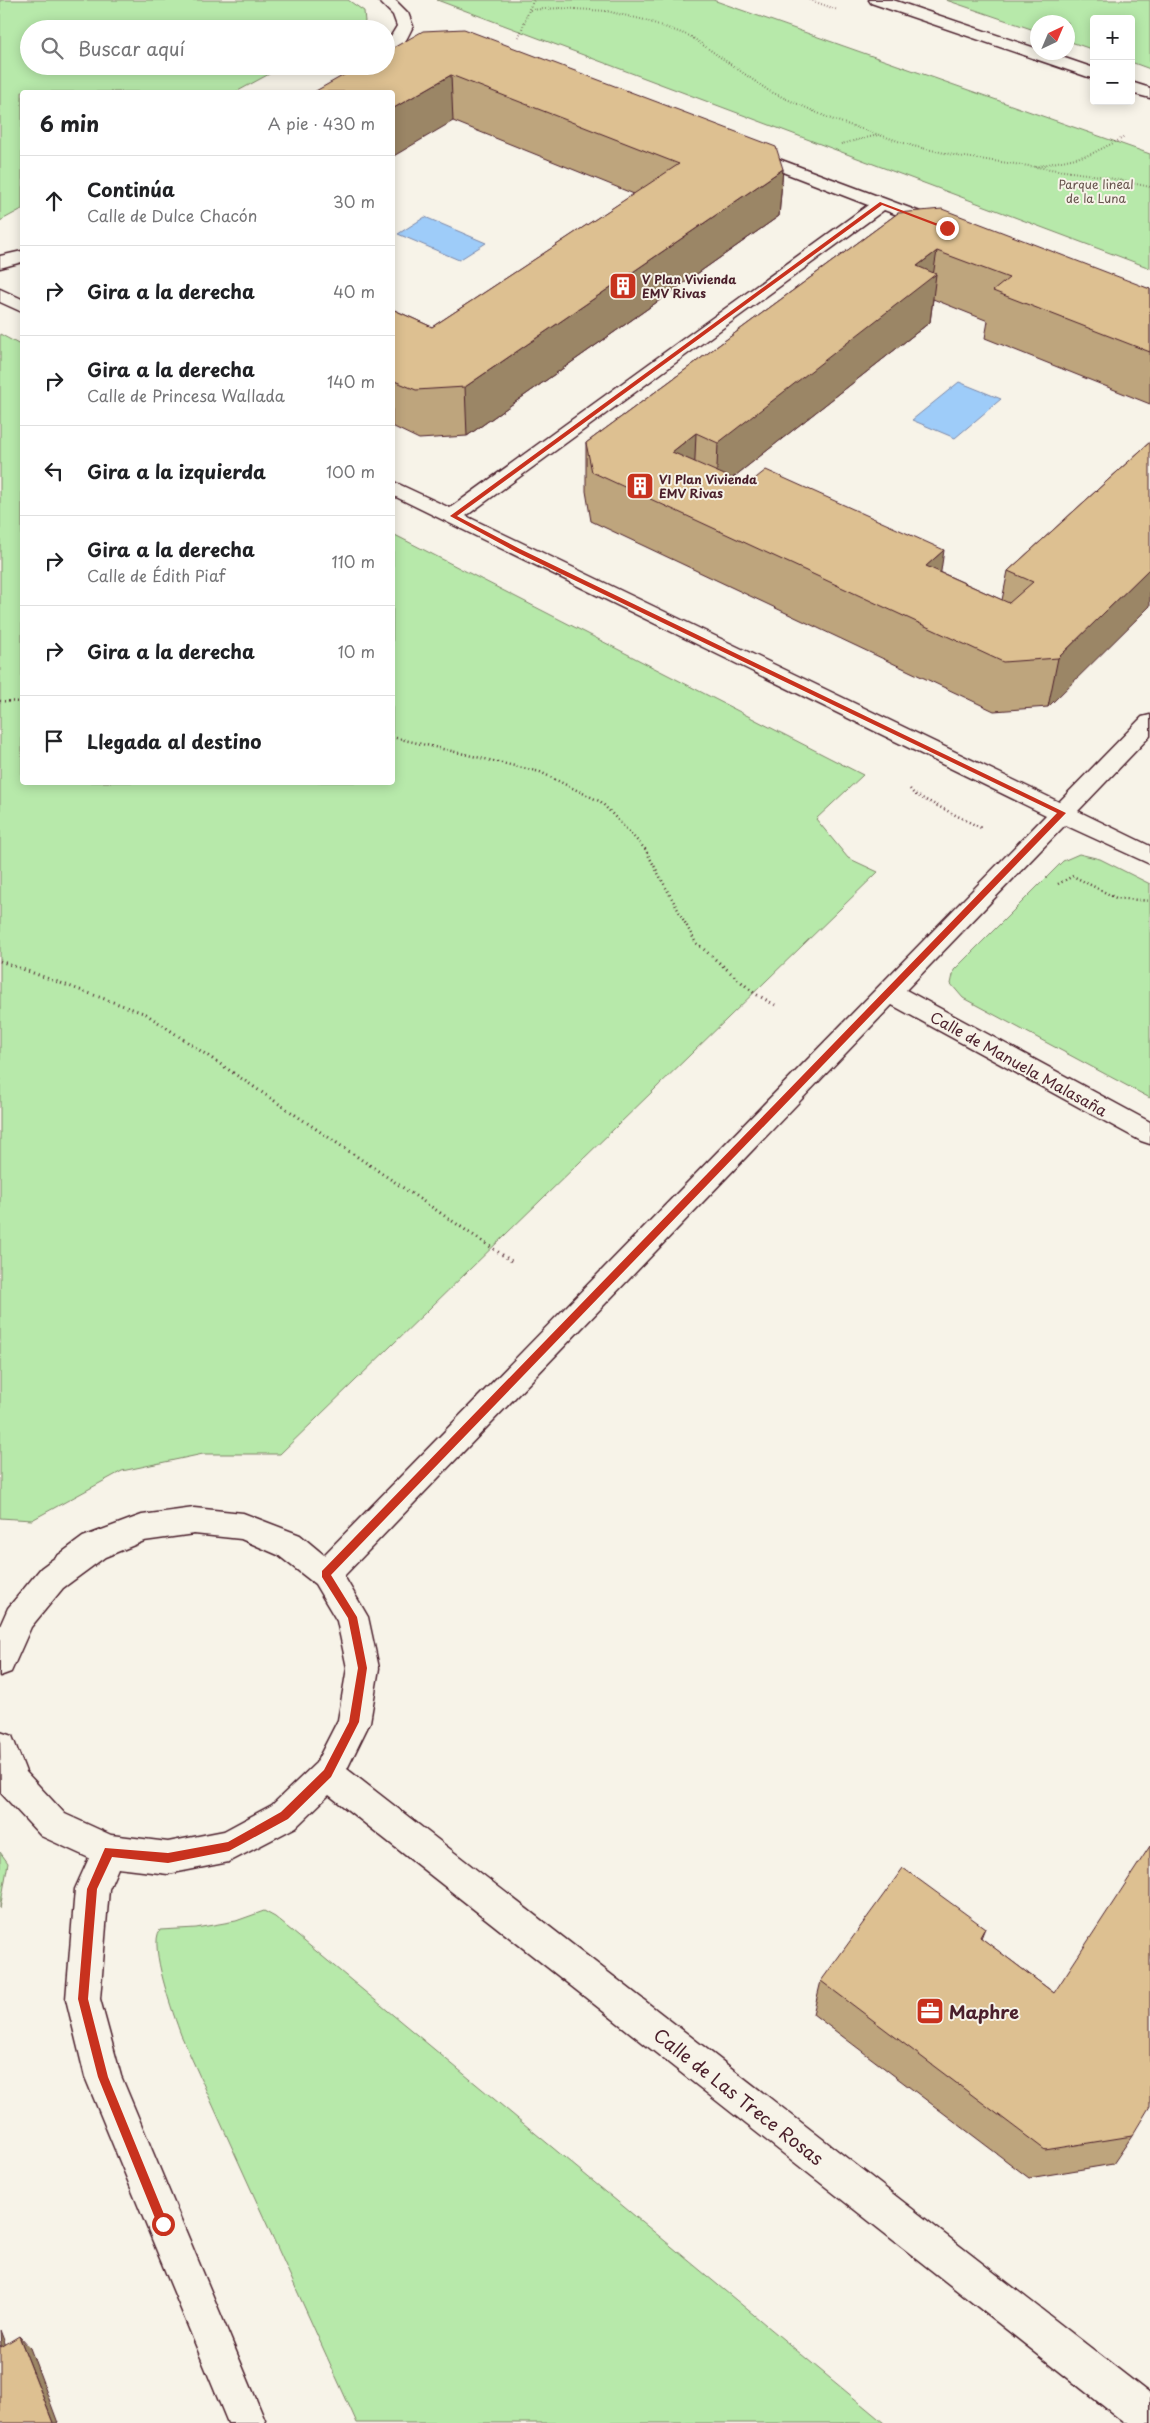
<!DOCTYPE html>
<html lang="es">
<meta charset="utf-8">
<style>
:root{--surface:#fff;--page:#f6f6f6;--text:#202124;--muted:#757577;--line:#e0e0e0}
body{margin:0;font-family:"Playpen Sans",sans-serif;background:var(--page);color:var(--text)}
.controls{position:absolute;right:15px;top:15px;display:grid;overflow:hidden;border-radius:5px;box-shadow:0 2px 12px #0003}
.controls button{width:45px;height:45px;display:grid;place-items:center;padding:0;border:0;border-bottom:1px solid var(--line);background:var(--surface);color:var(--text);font:25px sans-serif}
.compass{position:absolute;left:1030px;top:15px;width:45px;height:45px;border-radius:50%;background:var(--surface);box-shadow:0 2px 12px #0003;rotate:44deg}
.stop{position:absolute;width:15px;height:15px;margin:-11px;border:4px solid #c8321e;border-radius:50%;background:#fff}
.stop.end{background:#c8321e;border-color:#fff;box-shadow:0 1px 5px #0008}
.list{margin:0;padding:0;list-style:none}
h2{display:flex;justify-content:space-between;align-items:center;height:65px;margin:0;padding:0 20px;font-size:21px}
h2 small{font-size:16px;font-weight:400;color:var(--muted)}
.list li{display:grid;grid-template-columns:32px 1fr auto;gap:15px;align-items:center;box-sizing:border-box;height:90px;padding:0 20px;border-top:1px solid var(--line)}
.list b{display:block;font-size:19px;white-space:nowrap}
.list p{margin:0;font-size:16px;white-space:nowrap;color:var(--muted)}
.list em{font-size:16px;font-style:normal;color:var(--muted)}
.icon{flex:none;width:28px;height:28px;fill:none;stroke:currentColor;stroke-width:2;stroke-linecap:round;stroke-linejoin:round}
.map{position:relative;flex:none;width:1150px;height:2423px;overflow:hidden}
.search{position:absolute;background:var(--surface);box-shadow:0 2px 12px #0003;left:20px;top:20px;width:375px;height:55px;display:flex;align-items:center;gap:12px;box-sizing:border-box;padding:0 18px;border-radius:28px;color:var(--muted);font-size:19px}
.panel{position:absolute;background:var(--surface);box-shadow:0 2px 12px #0003;left:20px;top:90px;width:375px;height:695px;border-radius:5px}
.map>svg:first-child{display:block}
.green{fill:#b7e9aa;stroke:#80846a}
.water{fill:#9eccf9;stroke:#7c87a7}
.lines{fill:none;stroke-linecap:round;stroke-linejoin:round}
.minor-casing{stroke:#4a1f2b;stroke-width:3}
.path-far2{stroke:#4a1f2b;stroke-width:2;stroke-dasharray:0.5 2.5;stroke-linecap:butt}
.path-far1{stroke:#4a1f2b;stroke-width:2.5;stroke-dasharray:1 3;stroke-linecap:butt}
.path{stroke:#4a1f2b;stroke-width:3;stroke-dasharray:1 4;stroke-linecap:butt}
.minor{fill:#f7f3e8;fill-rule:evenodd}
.wall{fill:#bea57d;stroke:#4a1f2b}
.shaded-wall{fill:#9b8666;stroke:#4a1f2b}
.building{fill:#ddc091;stroke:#4a1f2b}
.route{fill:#c8321e}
.labels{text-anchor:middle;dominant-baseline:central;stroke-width:4;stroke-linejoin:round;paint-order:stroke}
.far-park-label{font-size:12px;fill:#65524b;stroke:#f7f3e8}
.far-poi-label{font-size:12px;font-weight:bold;fill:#4a1f2b;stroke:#f7f3e8;text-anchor:start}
.street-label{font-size:15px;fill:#4a1f2b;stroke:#f7f3e8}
.near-poi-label{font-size:18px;font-weight:bold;fill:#4a1f2b;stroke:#f7f3e8;text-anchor:start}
.near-street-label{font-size:18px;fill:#4a1f2b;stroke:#f7f3e8}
</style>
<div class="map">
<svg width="1150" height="2423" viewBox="0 0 1150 2423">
<rect width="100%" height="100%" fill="#f7f3e8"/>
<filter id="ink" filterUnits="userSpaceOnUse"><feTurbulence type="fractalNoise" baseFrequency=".02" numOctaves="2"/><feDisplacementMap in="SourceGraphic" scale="10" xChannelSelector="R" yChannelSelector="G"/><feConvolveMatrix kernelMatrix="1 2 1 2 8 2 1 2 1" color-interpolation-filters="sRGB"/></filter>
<g filter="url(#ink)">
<!-- green -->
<g class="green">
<path d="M0,0H348L364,11L365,22L353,29H29V66H284L236,92H22V209L0,221Z"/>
<path d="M437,0H713L1150,154V268Z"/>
<path d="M946,0H1150V69L1131,62V19H1094V50L1068,41V22H1038L1037,31Z"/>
<path d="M0,334L22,346V782H392L393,534L863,775L816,819L848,858L878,872L280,1454H203L122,1471L32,1520L0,1518Z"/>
<path d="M1079,854L1100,859L1150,884V1098L963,998L951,984L954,970L1063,861Z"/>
<path d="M0,1852L8,1863L0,1909Z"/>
<path d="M264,1911L275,1917L884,2423H357L181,2035C174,2016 148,1945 160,1930L196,1928L236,1921Z"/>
</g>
<!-- water -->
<g class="water">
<path d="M425,217L486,243L459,260L398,234Z"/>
<path d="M959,382L1001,399L955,438L912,420Z"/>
</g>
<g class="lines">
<defs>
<g id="minor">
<path d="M378,0H395L408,13L413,26C407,38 400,55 386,59V44L397,26L393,15Z"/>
<path d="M869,0H893L1038,49V52H1047L1094,68V79L871,3Z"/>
<path d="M1131,82L1150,88V98L1131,93Z"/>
<path d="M747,147L947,222L950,226L947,230L941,231L884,210L466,516L1059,802L1142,717L1150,715V736L1078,811L1150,846V864L1065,825L906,990L1150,1122V1144L1141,1141L892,1005L344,1576L368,1617L379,1668L370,1722L347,1769L1150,2394V2423H1125L329,1795L296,1827L229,1862L168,1874L118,1868L109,1889L100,1999L121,2076L266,2423H228L85,2077L66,1999L75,1889L89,1858L41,1836L1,1793L0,1732L12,1736L26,1772L65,1814L111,1835L168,1842L224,1831L272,1805L316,1763L338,1720L347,1668L337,1621L315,1584L278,1555L241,1539L194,1534L144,1541L105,1557L63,1588L31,1627L11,1672L0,1676V1626L8,1608L41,1568L83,1537L131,1519L142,1515L194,1508L243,1513L300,1535L324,1555L1046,815L392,495V481L450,508L868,205L741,156L738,152L741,148Z"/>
<path d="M22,251V262L0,268V256Z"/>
<path d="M0,289L22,299V312L0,302Z"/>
</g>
</defs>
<!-- minor casing -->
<use href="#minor" class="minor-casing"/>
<!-- path-far2 -->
<g class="path-far2">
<path d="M810,0L838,10"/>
<path d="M529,9L534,0"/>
<path d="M519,37L529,10L560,8L606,11L645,20L690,36L769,91L831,119L913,146L958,156L1100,176L1150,187"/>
<path d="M841,144L878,135"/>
<path d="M1035,167L1089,155L1125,137"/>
</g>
<!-- path-far1 -->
<g class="path-far1">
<path d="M0,701L22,702"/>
<path d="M392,737L540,772L601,802L645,849L696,943L701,947"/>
<path d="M910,789L914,794L983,829"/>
<path d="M1058,884L1073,876L1116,898L1150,901"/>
</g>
<!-- path -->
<g class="path">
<path d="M700,946L754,993L775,1005"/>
<path d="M0,961L146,1014L513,1262"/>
</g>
<!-- minor -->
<use href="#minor" class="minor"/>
</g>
<!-- wall -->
<g class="wall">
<path d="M386,52L783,169L779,216L467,436L419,439L392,426V309L432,327L634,194L453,121Z"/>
<path d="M898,213L1150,289V404L985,338L988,321L933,299L930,322L732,478L1002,600L1008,571L1150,442L1048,707L994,711L591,521L586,491V443Z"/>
<path d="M985,1928L981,1938L1054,1993L1132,2136L1113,2164L1029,2178L813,2014L821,1981Z"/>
</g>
<!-- shaded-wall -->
<g class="shaded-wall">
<path d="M451,75L453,121L392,157V109Z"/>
<path d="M783,169L779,216L467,436L465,387Z"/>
<path d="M937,251L933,276L936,274L930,322L716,491L718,443L917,266Z"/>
<path d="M696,433L694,482L672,452Z"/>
<path d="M944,550L937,599L926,566Z"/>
<path d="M1150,568V606L1048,707L1058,658Z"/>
<path d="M0,2330L11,2359L1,2347Z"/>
<path d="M19,2336L30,2348L58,2423H53Z"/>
</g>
<!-- building -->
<g class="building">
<path d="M464,29L776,147L783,169L465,387L416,390L392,380V309L432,327L679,164L451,75L392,109V92H314L360,66H386V52L423,31Z"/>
<path d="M942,209L1150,289V352L993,291L1009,278L937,251L917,266L936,274L718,443L696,433L672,452L747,485L766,470L944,550L926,566L1009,603L1033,582L1008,571L1150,442V568L1058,658L1003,662L592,472L586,443L898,213Z"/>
<path d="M1150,1846V2106L1132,2136L1045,2150L821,1981L903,1868L985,1928L980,1937L1054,1993Z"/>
<path d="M19,2336L53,2423H0V2345L1,2347Z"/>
</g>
</g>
<!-- route -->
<path class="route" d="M880,202L949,228L945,229L882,205L457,516L520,549L1066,813L331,1575L357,1617L367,1668L359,1722L331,1777L288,1819L229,1851L168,1863L112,1857L97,1889L88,1999L108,2077L168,2224L163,2230L159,2228L98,2077L78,1999L87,1889L105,1848L168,1853L228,1842L281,1812L324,1770L349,1722L358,1668L348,1618L322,1577V1571L1057,813L516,552L450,516Z"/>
<!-- icons -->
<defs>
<symbol id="building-square" viewBox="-11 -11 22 22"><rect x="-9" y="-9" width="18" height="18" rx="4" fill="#c8321e" stroke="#f7f3e8"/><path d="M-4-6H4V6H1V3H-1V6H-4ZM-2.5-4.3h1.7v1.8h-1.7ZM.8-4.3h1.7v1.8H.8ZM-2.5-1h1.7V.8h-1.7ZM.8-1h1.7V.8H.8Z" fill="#fff"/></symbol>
<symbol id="office-square" viewBox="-11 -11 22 22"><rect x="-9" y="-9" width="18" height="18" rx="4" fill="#c8321e" stroke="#f7f3e8"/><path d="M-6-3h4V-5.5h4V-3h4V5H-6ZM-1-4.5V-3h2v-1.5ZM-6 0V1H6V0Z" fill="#fff"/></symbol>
</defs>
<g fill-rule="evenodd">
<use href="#building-square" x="607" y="270" width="32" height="32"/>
<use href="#building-square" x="624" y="470" width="32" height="32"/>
<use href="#office-square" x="914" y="1995" width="32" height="32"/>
</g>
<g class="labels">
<!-- far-park labels -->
<g class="far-park-label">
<text x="1096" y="184">Parque lineal<tspan x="1096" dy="14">de la Luna</tspan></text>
</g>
<!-- far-poi labels -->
<g class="far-poi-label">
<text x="642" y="279">V Plan Vivienda<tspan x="642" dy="14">EMV Rivas</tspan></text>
<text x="659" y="479">VI Plan Vivienda<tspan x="659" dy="14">EMV Rivas</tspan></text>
</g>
<!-- street labels -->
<g class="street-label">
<text transform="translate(1019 1063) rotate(29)">Calle de Manuela Malasaña</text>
</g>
<!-- near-poi labels -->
<g class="near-poi-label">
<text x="949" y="2011">Maphre</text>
</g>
<!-- near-street labels -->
<g class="near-street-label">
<text transform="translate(739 2096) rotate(38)">Calle de Las Trece Rosas</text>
</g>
</g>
</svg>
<div class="controls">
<button>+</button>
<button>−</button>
</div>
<svg class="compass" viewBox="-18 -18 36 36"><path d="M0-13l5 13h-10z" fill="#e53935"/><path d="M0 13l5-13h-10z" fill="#757577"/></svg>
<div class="stop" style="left:163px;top:2224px"></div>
<div class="stop end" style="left:947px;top:228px"></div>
<div class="search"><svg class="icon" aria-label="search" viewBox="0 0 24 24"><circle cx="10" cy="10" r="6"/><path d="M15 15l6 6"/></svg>Buscar aquí</div>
<section class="panel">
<h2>6 min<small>A pie · 430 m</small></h2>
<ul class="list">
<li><svg class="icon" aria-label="ahead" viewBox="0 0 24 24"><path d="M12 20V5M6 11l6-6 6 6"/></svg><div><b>Continúa</b><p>Calle de Dulce Chacón</p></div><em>30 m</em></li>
<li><svg class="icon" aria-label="right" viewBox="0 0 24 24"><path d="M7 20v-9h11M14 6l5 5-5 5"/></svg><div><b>Gira a la derecha</b></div><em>40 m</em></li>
<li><svg class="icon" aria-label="right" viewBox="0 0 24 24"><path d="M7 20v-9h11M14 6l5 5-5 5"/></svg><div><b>Gira a la derecha</b><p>Calle de Princesa Wallada</p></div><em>140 m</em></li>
<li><svg class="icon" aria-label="left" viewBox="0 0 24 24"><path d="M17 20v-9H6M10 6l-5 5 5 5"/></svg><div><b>Gira a la izquierda</b></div><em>100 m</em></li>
<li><svg class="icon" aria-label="right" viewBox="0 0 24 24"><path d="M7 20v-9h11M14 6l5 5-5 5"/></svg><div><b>Gira a la derecha</b><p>Calle de Édith Piaf</p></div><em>110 m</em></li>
<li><svg class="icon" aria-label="right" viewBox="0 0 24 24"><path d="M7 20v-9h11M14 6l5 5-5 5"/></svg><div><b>Gira a la derecha</b></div><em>10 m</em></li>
<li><svg class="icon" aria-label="arrive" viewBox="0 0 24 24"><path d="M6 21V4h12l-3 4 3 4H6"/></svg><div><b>Llegada al destino</b></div></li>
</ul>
</section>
</div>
